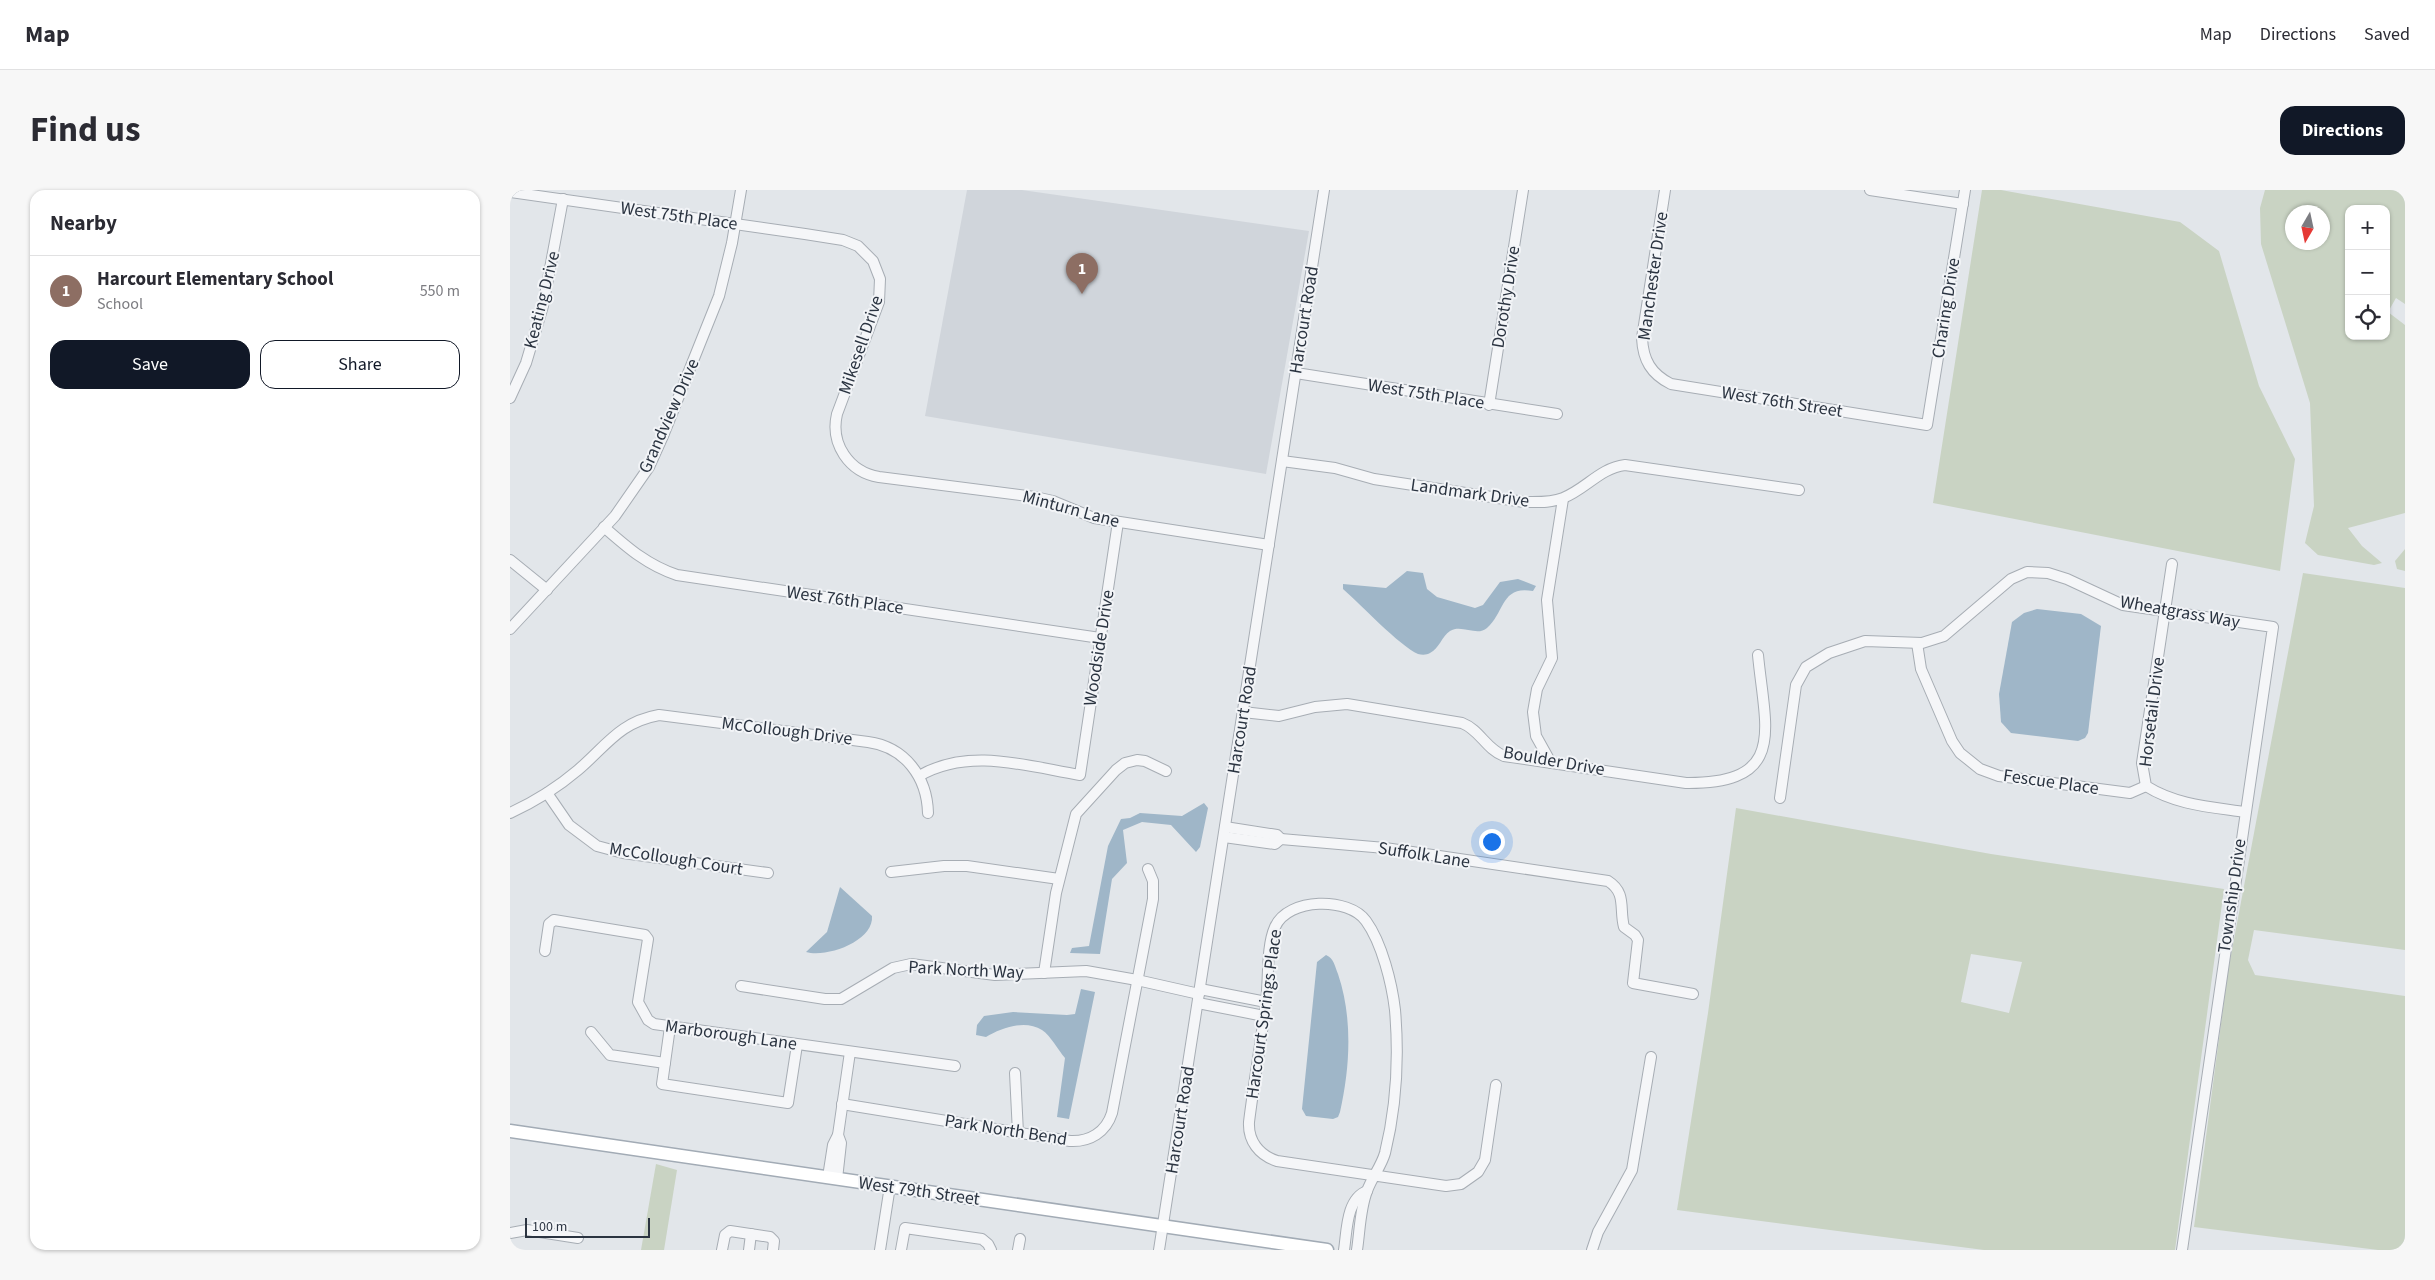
<!DOCTYPE html>
<meta charset="utf-8">
<style>
:root{--surface:#fff;--page:#f7f7f7;--text:#2b2b33;--muted:#7c7c81;--line:#e1e1e2;--accent:#111827}
body{margin:0;font-family:"Source Sans 3",sans-serif;background:var(--page);color:var(--text)}
.controls{position:absolute;right:15px;top:15px;display:grid;overflow:hidden;border-radius:10px;box-shadow:0 1px 4px #0004}
.controls button{width:45px;height:45px;display:grid;place-items:center;padding:0;border:0;border-bottom:1px solid var(--line);background:var(--surface);color:var(--text);font:25px sans-serif}
.compass{position:absolute;left:1775px;top:15px;width:45px;height:45px;border-radius:50%;background:var(--surface);box-shadow:0 1px 4px #0004;rotate:189deg}
.scale{position:absolute;left:15px;bottom:12px;width:125px;box-sizing:border-box;padding-left:5px;border:2px solid #2b3441;border-top:0;font-size:14px;line-height:18px;white-space:nowrap;color:#2b3441;-webkit-text-stroke:4px #f2f4f7;paint-order:stroke}
.you{position:absolute;left:981px;top:651px;width:18px;height:18px;margin:-12px;border:4px solid #fff;border-radius:50%;background:#1a73e8;box-shadow:0 0 0 8px #1a73e833}
.badge{display:grid;place-items:center;width:32px;height:32px;border-radius:50%;background:var(--accent);color:#fff;font-size:16px;font-weight:700}
.pin{position:absolute;translate:-50% -41px;filter:drop-shadow(0 1px 2px #0008)}
.pin::after{content:'';position:absolute;top:26px;width:18px;height:15px;background:inherit;clip-path:polygon(0 0,100% 0,50% 100%)}
.list{margin:0;padding:0;list-style:none}
h2{display:flex;justify-content:space-between;align-items:center;height:65px;margin:0;padding:0 20px;font-size:21px}
h2 small{font-size:16px;font-weight:400;color:var(--muted)}
.list li{display:grid;grid-template-columns:32px 1fr auto;gap:15px;align-items:center;box-sizing:border-box;height:70px;padding:0 20px;border-top:1px solid var(--line)}
.list b{display:block;font-size:19px;white-space:nowrap}
.list p{margin:0;font-size:16px;white-space:nowrap;color:var(--muted)}
.list em{font-size:16px;font-style:normal;color:var(--muted)}
.actions{display:flex;gap:10px;padding:15px 20px}
.actions a{flex:1;padding:11px 0;border:1px solid var(--accent);border-radius:15px;text-align:center;font-size:18px;color:var(--accent)}
.actions .main{background:var(--accent);color:#fff}
.icon{flex:none;width:28px;height:28px;fill:none;stroke:currentColor;stroke-width:2;stroke-linecap:round;stroke-linejoin:round}
.map{position:relative;flex:none;width:1895px;height:1060px;overflow:hidden;border-radius:15px}
header{display:flex;align-items:center;gap:30px;box-sizing:border-box;height:70px;padding:0 25px;background:var(--surface);border-bottom:1px solid var(--line)}
header strong{font-size:24px}
nav{display:flex;gap:28px;margin-inline-start:auto;font-size:18px}
.intro{display:flex;align-items:center;justify-content:space-between;box-sizing:border-box;height:120px;padding:0 30px}
h1{margin:0;font-size:35px}
.button{padding:12px 22px;border-radius:15px;background:var(--accent);color:#fff;font-size:18px;font-weight:700}
main{display:flex;gap:30px;padding:0 30px}
aside{flex:1;background:var(--surface);border-radius:15px;box-shadow:0 1px 4px #0004}
.map>svg:first-child{display:block}
.built{fill:#d0d5db}
.green{fill:#c9d3c3;fill-rule:evenodd}
.water{fill:#9fb6c8}
.lines{fill:none;stroke-linecap:round;stroke-linejoin:round}
.minor-casing{stroke:#a7adb4;stroke-width:12}
.major-casing{stroke:#a2abb5;stroke-width:15}
.minor{stroke:#f5f6f8;stroke-width:10}
.major{stroke:#fff;stroke-width:12}
.labels{text-anchor:middle;dominant-baseline:central;stroke-width:4;stroke-linejoin:round;paint-order:stroke}
.street-label{font-size:18px;fill:#2b3441;stroke:#f2f4f7}
</style>
<header>
<strong>Map</strong>
<nav><a>Map</a><a>Directions</a><a>Saved</a></nav>
</header>
<div class="intro"><h1>Find us</h1><a class="button">Directions</a></div>
<main>
<aside>
<h2>Nearby<small></small></h2>
<ul class="list">
<li><span class="badge" style="background:#8d6e63">1</span><div><b>Harcourt Elementary School</b><p>School</p></div><em>550 m</em></li>
</ul>
<div class="actions"><a class="main">Save</a><a>Share</a></div>
</aside>
<div class="map">
<svg width="1895" height="1060" viewBox="0 0 1895 1060">
<rect width="100%" height="100%" fill="#e2e6ea"/>
<!-- built -->
<path class="built" d="M457,0H512L799,41L756,284L415,226Z"/>
<!-- green -->
<g class="green">
<path d="M1472,0H1491L1670,32L1709,61L1749,196L1785,269L1770,381L1423,313Z"/>
<path d="M1755,0H1895V114L1886,108L1878,122L1895,135V323L1838,338L1852,356L1872,373L1864,375L1808,365L1795,353L1804,316L1800,213L1751,54L1750,18ZM1839,19H1876V146H1839ZM1782,22H1812V52H1782Z"/>
<path d="M1895,359V381L1887,379L1885,371Z"/>
<path d="M1793,383L1895,398V760L1744,740L1738,770L1745,785L1895,806V1060H1868L1684,1037L1718,781Z"/>
<path d="M1226,618L1481,664L1714,699L1665,1060H1474L1167,1020L1198,823ZM1461,764L1512,772L1499,823L1451,812Z"/>
<path d="M146,974L167,980L154,1060H131Z"/>
</g>
<!-- water -->
<g class="water">
<path d="M897,381L913,383L917,399L927,407L965,418L973,415L990,392L1008,389L1026,396L1023,401C991,395 995,422 977,438C967,447 952,434 940,441C932,446 929,459 920,463C917,465 912,465 908,464C891,457 849,413 833,399V394L876,398Z"/>
<path d="M1527,419L1571,424L1591,436L1578,543L1575,548L1568,551L1501,543L1491,532L1489,504L1502,432L1514,423Z"/>
<path d="M694,613L698,618L690,657L686,662L661,635L632,632L613,640L617,673L602,689L590,764L560,763L562,758L579,756L598,656L611,629L620,628L630,623L672,626Z"/>
<path d="M330,697L362,726C364,751 317,768 296,762L317,742Z"/>
<path d="M816,765C824,768 825,777 828,784C843,828 840,878 830,922L828,927L823,929L796,926L792,919L807,772Z"/>
<path d="M571,799L585,802L559,929L547,927L555,868C548,860 541,846 532,840C515,829 491,838 476,847L466,845L467,835L474,826L503,822L557,825L565,824Z"/>
</g>
<g class="lines">
<defs>
<g id="minor">
<path d="M1155,0L1132,148C1133,170 1141,184 1161,194L1417,235L1455,0"/>
<path d="M1360,0L1453,14"/>
<path d="M0,2L295,44L333,50L348,56L363,71L370,89L369,112L327,224C320,254 339,282 369,287L525,307L543,311L584,328L759,355"/>
<path d="M786,183L1047,224"/>
<path d="M0,208L16,173L33,116L53,9"/>
<path d="M979,215L1013,0"/>
<path d="M772,271L825,278L864,289L1014,312C1027,312 1041,313 1053,308C1076,299 1090,278 1115,275L1289,300"/>
<path d="M94,337C118,358 137,375 167,385L590,448"/>
<path d="M0,370L37,400"/>
<path d="M1662,374L1632,573L1636,596C1666,615 1701,617 1735,622"/>
<path d="M0,439L105,326L139,277L153,246L209,106L222,53L231,0"/>
<path d="M1407,453L1411,479L1442,551L1450,563L1470,579L1489,586L1620,603L1636,596"/>
<path d="M733,522L769,526L805,517L837,514L952,533C970,540 976,559 994,566L1176,593C1278,594 1255,539 1248,465"/>
<path d="M1041,573L1026,546L1023,522L1027,499L1042,468L1037,410L1053,309"/>
<path d="M409,586C459,557 516,576 570,585L608,332"/>
<path d="M37,603L59,635L87,656L113,663L258,683"/>
<path d="M1270,608L1286,495L1296,477L1319,463L1355,451L1412,453L1434,446L1501,389L1517,382L1538,383L1557,389L1613,415L1763,437L1672,1060"/>
<path d="M0,623C24,612 48,597 68,580C97,555 110,532 149,525L358,552C395,557 417,587 418,623"/>
<path d="M715,637L767,645L771,649"/>
<path d="M714,647L765,654L771,649L875,658L1098,691C1117,703 1109,719 1114,737L1125,745L1128,750L1123,793L1183,804"/>
<path d="M381,682L434,676H457L549,689"/>
<path d="M35,761L39,734L44,730L135,745L138,749L128,812L138,830L144,834L445,876"/>
<path d="M534,783L546,703L566,624L606,580L615,573L627,570L635,571L656,581"/>
<path d="M231,796L315,809H331L383,778L401,774L485,785L576,781L627,790L689,804"/>
<path d="M690,799L756,812"/>
<path d="M688,813L754,826"/>
<path d="M160,837L152,894L278,913L287,855"/>
<path d="M81,842L100,865L155,873"/>
<path d="M505,883L508,943"/>
<path d="M332,914L560,951C580,952 596,942 602,923L643,709V691L638,679"/>
<path d="M318,987L323,955L328,945L340,862"/>
<path d="M327,989L331,953L328,945"/>
<path d="M0,1043L17,1040L68,1048"/>
<path d="M212,1060L215,1045L220,1041L260,1047L264,1051L263,1060"/>
<path d="M239,1060L241,1044"/>
<path d="M370,1060L380,996"/>
<path d="M391,1060L395,1038L472,1049L478,1054L481,1060"/>
<path d="M508,1060L510,1049"/>
<path d="M649,1060L814,0"/>
<path d="M834,1060C837,1041 836,1009 857,1001"/>
<path d="M847,1060C850,1040 850,1019 857,1001C862,987 871,977 875,963C886,918 889,867 885,820C882,794 872,753 856,731C839,707 778,707 765,737C756,757 759,790 756,812C751,852 744,892 739,932C738,951 749,965 767,971L936,996L951,994L968,982L975,970L986,895"/>
<path d="M1082,1060L1088,1042L1122,980L1141,867"/>
</g>
<path id="major" d="M0,941L817,1060"/>
</defs>
<!-- minor casing -->
<use href="#minor" class="minor-casing"/>
<!-- major casing -->
<use href="#major" class="major-casing"/>
<!-- minor -->
<use href="#minor" class="minor"/>
<!-- major -->
<use href="#major" class="major"/>
</g>
<g class="labels">
<!-- street labels -->
<g class="street-label">
<text transform="translate(169 26) rotate(8)">West 75th Place</text>
<text transform="translate(1143 86) rotate(-82)">Manchester Drive</text>
<text transform="translate(996 107) rotate(-81)">Dorothy Drive</text>
<text transform="translate(32 110) rotate(-76)">Keating Drive</text>
<text transform="translate(1436 118) rotate(-81)">Charing Drive</text>
<text transform="translate(794 130) rotate(-81)">Harcourt Road</text>
<text transform="translate(351 155) rotate(-71)">Mikesell Drive</text>
<text transform="translate(916 204) rotate(9)">West 75th Place</text>
<text transform="translate(1272 212) rotate(9)">West 76th Street</text>
<text transform="translate(159 226) rotate(-66)">Grandview Drive</text>
<text transform="translate(960 303) rotate(8)">Landmark Drive</text>
<text transform="translate(561 319) rotate(15)">Minturn Lane</text>
<text transform="translate(335 410) rotate(8)">West 76th Place</text>
<text transform="translate(1670 422) rotate(10)">Wheatgrass Way</text>
<text transform="translate(589 458) rotate(-81)">Woodside Drive</text>
<text transform="translate(1642 522) rotate(-83)">Horsetail Drive</text>
<text transform="translate(732 530) rotate(-81)">Harcourt Road</text>
<text transform="translate(277 541) rotate(7)">McCollough Drive</text>
<text transform="translate(1044 571) rotate(10)">Boulder Drive</text>
<text transform="translate(1541 592) rotate(8)">Fescue Place</text>
<text transform="translate(914 665) rotate(9)">Suffolk Lane</text>
<text transform="translate(166 669) rotate(9)">McCollough Court</text>
<text transform="translate(1722 706) rotate(-82)">Township Drive</text>
<text transform="translate(456 780) rotate(3)">Park North Way</text>
<text transform="translate(754 824) rotate(-82)">Harcourt Springs Place</text>
<text transform="translate(221 845) rotate(8)">Marborough Lane</text>
<text transform="translate(670 930) rotate(-81)">Harcourt Road</text>
<text transform="translate(496 940) rotate(9)">Park North Bend</text>
<text transform="translate(409 1001) rotate(8)">West 79th Street</text>
</g>
</g>
</svg>
<div class="controls">
<button>+</button>
<button>−</button>
<button><svg class="icon" aria-label="locate" viewBox="0 0 24 24"><circle cx="12" cy="12" r="6"/><path d="M12 2v4M12 18v4M2 12h4M18 12h4"/></svg></button>
</div>
<svg class="compass" viewBox="-18 -18 36 36"><path d="M0-13l5 13h-10z" fill="#e53935"/><path d="M0 13l5-13h-10z" fill="#7c7c81"/></svg>
<div class="scale">100 m</div>
<div class="you"></div>
<div class="pin badge" style="left:572px;top:104px;background:#8d6e63">1</div>
</div>
</main>
